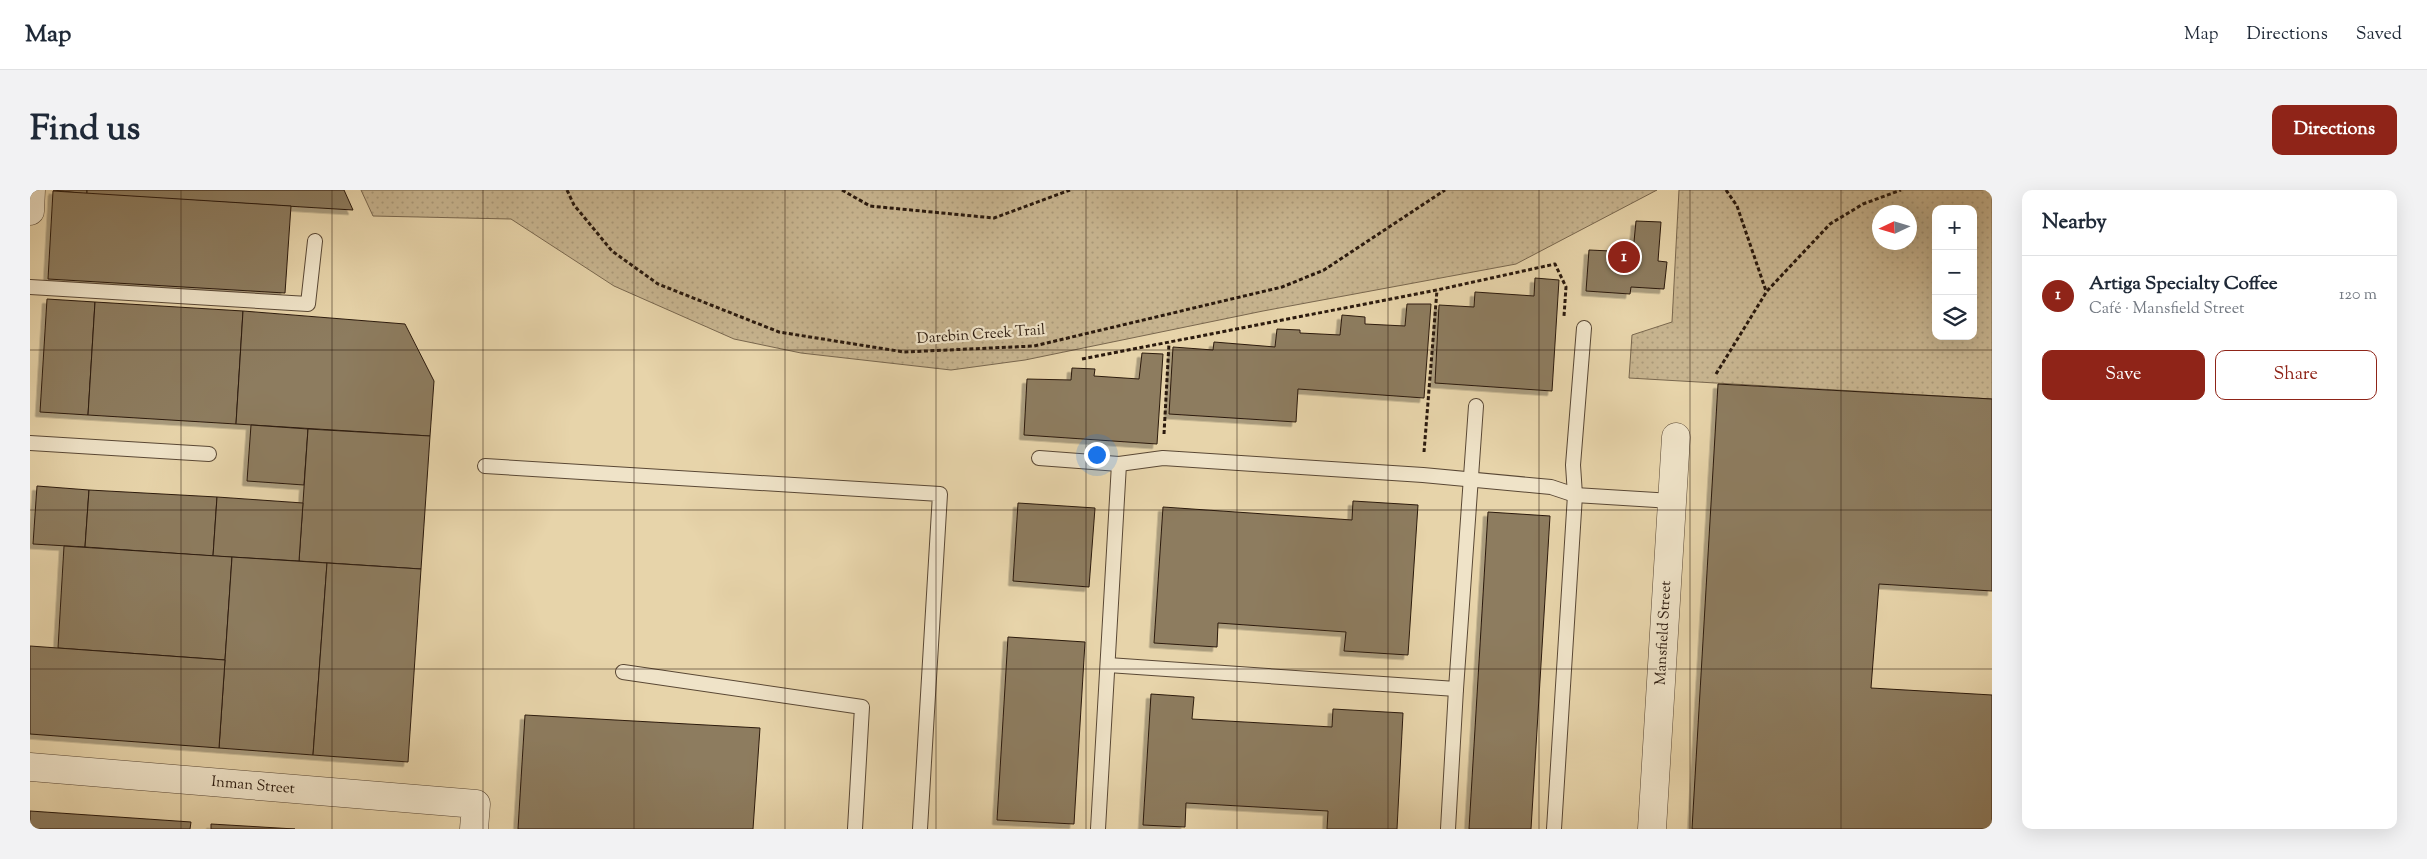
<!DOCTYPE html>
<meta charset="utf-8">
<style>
:root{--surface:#fff;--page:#f2f2f3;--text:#1f2937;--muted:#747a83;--line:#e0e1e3;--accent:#8f2418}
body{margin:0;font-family:"Sorts Mill Goudy",serif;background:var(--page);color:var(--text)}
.controls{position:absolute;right:15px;top:15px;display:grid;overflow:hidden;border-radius:10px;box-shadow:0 5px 20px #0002}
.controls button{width:45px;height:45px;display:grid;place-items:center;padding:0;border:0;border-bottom:1px solid var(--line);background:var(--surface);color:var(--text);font:25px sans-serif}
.compass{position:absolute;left:1842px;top:15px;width:45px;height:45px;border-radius:50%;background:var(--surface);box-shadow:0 5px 20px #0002;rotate:266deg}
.you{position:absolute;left:1066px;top:264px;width:18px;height:18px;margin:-12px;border:4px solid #fff;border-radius:50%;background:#1a73e8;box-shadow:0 0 0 8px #1a73e833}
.badge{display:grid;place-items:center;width:32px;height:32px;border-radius:50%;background:var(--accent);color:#fff;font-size:16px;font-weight:700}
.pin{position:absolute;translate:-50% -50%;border:2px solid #fff;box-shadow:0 1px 5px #0006}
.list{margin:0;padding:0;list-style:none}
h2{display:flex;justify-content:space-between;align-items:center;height:65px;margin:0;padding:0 20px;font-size:21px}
h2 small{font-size:16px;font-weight:400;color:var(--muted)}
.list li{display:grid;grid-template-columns:32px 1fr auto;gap:15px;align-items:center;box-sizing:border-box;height:80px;padding:0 20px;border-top:1px solid var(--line)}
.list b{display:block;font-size:19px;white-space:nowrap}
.list p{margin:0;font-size:16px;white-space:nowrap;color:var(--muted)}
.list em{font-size:16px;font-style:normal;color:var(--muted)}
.actions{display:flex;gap:10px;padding:15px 20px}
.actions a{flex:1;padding:11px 0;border:1px solid var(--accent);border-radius:10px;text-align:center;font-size:18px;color:var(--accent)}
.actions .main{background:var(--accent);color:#fff}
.icon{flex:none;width:28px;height:28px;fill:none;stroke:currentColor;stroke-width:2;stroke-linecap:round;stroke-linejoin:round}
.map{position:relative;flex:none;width:1962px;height:639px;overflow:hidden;border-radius:10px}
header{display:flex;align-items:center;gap:30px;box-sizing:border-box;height:70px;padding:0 25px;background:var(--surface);border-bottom:1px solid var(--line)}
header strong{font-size:24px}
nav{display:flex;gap:28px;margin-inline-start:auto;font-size:18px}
.intro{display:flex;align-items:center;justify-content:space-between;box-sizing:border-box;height:120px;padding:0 30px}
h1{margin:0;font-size:35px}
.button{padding:12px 22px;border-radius:10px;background:var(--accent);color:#fff;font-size:18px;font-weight:700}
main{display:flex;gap:30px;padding:0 30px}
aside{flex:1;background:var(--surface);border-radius:10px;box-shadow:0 5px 20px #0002}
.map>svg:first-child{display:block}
.park{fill:url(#park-dots);stroke:#79674e;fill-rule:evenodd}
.building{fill:#8d7b5f;stroke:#2b1a0e;filter:url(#shadow)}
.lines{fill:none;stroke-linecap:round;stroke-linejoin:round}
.service-casing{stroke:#5a4835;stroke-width:16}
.minor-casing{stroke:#5a4835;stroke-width:29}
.path{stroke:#2b1a0e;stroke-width:3;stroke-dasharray:4 2.5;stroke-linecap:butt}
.service{stroke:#efe3c8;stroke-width:14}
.minor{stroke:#efe3c8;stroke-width:28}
.grid{fill:none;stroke:#2b1a0e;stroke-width:1;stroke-opacity:0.55}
.labels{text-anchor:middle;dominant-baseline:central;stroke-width:4.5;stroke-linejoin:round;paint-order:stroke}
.street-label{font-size:15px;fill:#2b1a0e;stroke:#efe3c8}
</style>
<header>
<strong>Map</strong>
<nav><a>Map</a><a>Directions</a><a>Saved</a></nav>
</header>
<div class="intro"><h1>Find us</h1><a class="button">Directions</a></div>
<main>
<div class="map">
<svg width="1962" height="639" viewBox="0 0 1962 639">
<defs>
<pattern id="park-dots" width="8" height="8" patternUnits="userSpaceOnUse" patternTransform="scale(1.25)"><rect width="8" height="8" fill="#c7b48f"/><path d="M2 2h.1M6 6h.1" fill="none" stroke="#ab9a7a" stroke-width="1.8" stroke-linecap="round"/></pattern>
<filter id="shadow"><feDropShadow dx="-4.5" dy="4.5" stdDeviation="0" flood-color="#0004"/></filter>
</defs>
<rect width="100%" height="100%" fill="#e7d4aa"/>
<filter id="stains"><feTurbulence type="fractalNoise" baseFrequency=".004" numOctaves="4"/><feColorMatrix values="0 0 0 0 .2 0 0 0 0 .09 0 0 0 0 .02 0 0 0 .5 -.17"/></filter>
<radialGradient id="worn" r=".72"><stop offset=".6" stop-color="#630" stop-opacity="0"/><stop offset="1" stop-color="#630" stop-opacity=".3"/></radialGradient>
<!-- park -->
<g class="park">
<path d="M331,0H1627L1486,74L1233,121L995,170L921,180L771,163L704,149L584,96L481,29L343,26Z"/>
<path d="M1649,0H1962V209L1599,188L1602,145L1642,132ZM1906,19H1943V146H1906ZM1850,22H1880V52H1850Z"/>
</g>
<!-- building -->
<g class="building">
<path d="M23,0H57V4Z"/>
<path d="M57,0H314L323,20L57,4Z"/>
<path d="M23,1L261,16L255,103L18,89Z"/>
<path d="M1606,31L1631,32L1628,71L1637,72L1634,99L1601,97L1600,104L1556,101L1559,60L1603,62Z"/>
<path d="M1505,88L1529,90L1522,201L1405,193L1409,115L1444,117L1445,102L1504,106Z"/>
<path d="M17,109L65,112L58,225L10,222Z"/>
<path d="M65,112L213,121L206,234L58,225Z"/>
<path d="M1377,114H1401L1394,208L1268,199L1266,232L1139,224L1143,157L1183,160L1184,152L1245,157L1247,139L1270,140V143L1310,145L1312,125L1335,127V134L1375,136Z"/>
<path d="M213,121L375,134L404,191L400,246L206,234Z"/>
<path d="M1112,163L1133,164L1127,254L994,245L997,189L1041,190L1042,178L1065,179L1064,186L1109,189Z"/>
<path d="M1688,194L1962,209V401L1849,394L1841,498L1962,505V639H1662Z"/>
<path d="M221,235L278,239L274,295L217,291Z"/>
<path d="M278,239L400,246L391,379L269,371Z"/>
<path d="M7,296L59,300L55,357L3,354Z"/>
<path d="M59,300L187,307L183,366L55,357Z"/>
<path d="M187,307L273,313L269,371L183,366Z"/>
<path d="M1323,311L1388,315L1378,465L1314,461L1316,442L1188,433L1187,457L1124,453L1133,317L1322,330Z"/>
<path d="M988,313L1065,318L1059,397L983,391Z"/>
<path d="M1458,322L1520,326L1501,639H1439Z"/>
<path d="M34,356L202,367L195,470L28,458Z"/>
<path d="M202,367L297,373L283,565L189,558Z"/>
<path d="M297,373L391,379L378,572L283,565Z"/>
<path d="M978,447L1055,452L1044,634L967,630Z"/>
<path d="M0,456L195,470L189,558L0,544Z"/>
<path d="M1121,504L1164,507L1162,529L1302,537L1303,519L1373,523L1367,639H1297L1298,621L1156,613L1155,637L1113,635Z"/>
<path d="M495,525L730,538L723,639H488Z"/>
<path d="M0,621L161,632L160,639H0Z"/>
<path d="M181,634L265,639H181Z"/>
</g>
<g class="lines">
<defs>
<g id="service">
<path d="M0,97L278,114L285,51"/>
<path d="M0,253L179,264"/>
<path d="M1009,268L1089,274L1133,268L1393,285L1521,297L1545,305L1642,311"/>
<path d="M455,276L910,304L890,639"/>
<path d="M1078,475L1426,499"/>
<path d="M593,482L832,517L825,639"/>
<path d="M1068,639L1089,274"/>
<path d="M1418,639L1426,499L1446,216"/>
<path d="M1524,639L1545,305L1543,275L1554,138"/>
</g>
<g id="minor">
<path d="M0,21L1,0"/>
<path d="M0,577L446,614L444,639"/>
<path d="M1622,639L1646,247"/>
</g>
</defs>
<!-- service casing -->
<use href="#service" class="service-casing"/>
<!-- minor casing -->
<use href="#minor" class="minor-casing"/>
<!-- path -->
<g class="path">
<path d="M537,0L544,15L582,61L628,94L749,142L874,162L1004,156L1252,97L1294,80L1415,0"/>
<path d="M812,0L840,16L964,28L1040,0"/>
<path d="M1696,0L1707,16L1736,101"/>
<path d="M1052,169L1407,100L1525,74L1536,97L1534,126"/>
<path d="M1686,184L1737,101L1800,34L1833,14L1871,0"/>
<path d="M1134,244L1139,153"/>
<path d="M1394,262L1407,100"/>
</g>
<!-- service -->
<use href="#service" class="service"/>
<!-- minor -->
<use href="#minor" class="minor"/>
</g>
<!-- grid -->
<path class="grid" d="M151,0V639M302,0V639M453,0V639M604,0V639M755,0V639M906,0V639M1056,0V639M1207,0V639M1358,0V639M1509,0V639M1660,0V639M1811,0V639M0,160H1962M0,320H1962M0,479H1962"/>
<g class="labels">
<!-- street labels -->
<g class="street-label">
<text transform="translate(951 145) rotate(-4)">Darebin Creek Trail</text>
<text transform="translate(1634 443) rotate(-87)">Mansfield Street</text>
<text transform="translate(223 596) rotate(5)">Inman Street</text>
</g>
</g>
<rect width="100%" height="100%" filter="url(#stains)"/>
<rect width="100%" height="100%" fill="url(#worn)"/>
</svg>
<div class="controls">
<button>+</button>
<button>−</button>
<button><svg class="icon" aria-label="layers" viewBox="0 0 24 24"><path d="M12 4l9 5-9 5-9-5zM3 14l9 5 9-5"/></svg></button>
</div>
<svg class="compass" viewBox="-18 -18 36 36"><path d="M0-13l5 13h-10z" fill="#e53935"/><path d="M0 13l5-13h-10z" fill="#747a83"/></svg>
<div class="you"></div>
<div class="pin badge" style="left:1594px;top:67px">1</div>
</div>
<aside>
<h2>Nearby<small></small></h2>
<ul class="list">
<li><span class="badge">1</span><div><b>Artiga Specialty Coffee</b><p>Café · Mansfield Street</p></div><em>120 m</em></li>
</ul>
<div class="actions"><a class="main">Save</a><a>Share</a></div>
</aside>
</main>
